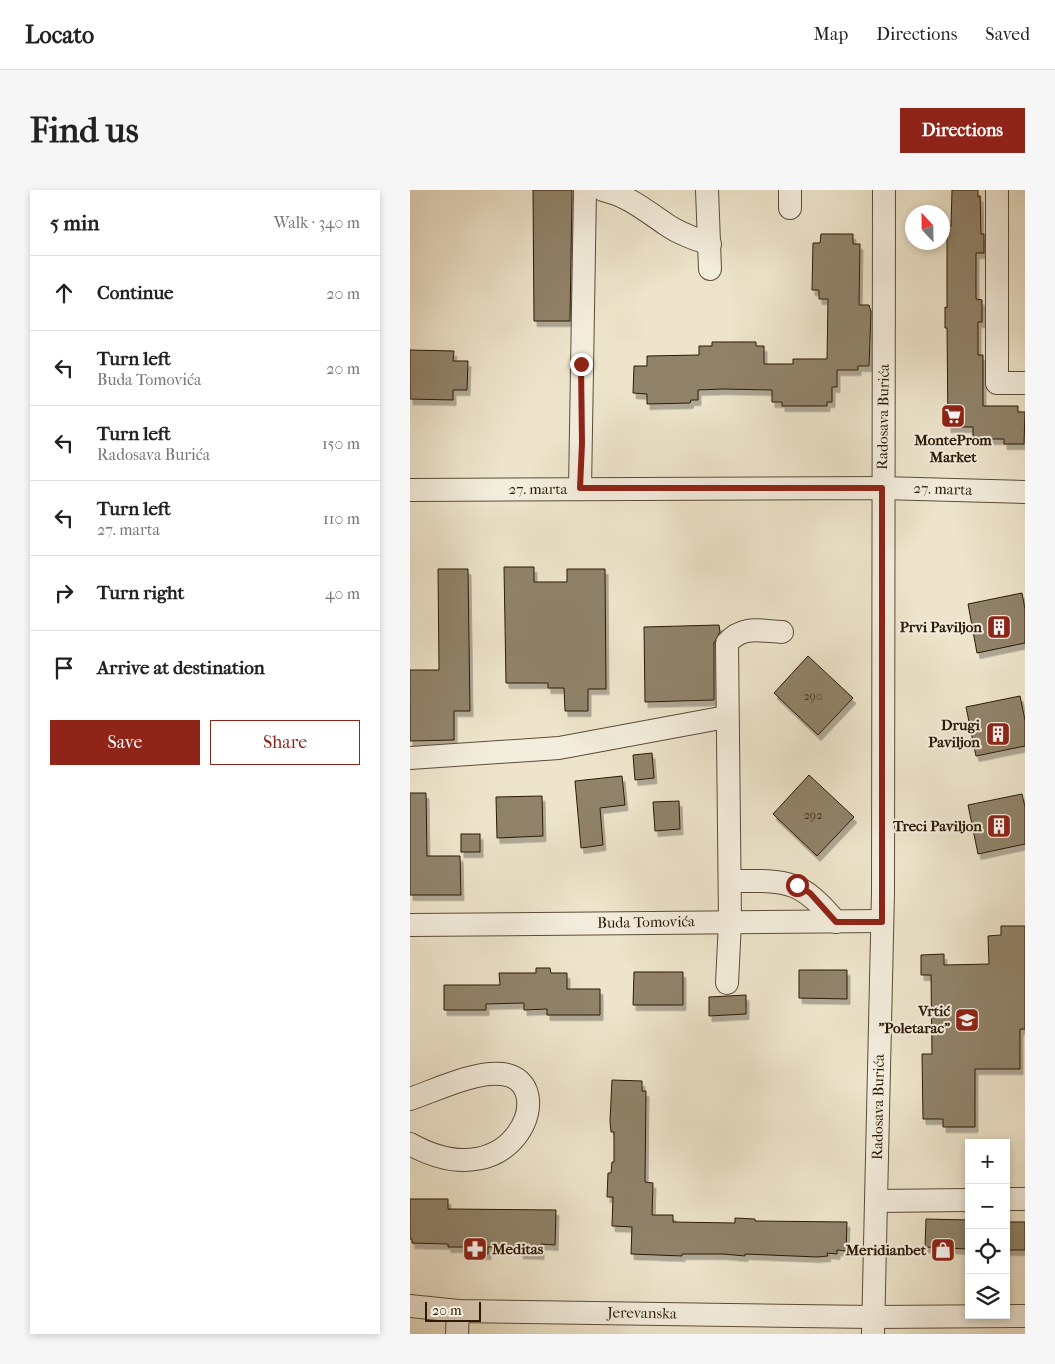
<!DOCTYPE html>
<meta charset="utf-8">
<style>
:root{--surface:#fff;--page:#f6f6f6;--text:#222;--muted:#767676;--line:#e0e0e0;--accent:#8f2418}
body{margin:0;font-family:"IM FELL French Canon",serif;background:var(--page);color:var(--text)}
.controls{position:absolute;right:15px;bottom:15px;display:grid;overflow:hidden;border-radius:0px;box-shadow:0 2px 8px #0003}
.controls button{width:45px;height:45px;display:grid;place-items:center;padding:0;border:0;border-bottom:1px solid var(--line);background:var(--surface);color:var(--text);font:25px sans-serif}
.compass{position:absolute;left:495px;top:15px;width:45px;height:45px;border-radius:50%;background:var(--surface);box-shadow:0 2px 8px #0003;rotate:338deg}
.scale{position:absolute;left:15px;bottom:12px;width:56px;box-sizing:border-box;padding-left:5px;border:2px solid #2c1a04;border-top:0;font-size:14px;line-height:18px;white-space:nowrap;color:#2c1a04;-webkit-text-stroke:4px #f3eddd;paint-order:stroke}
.stop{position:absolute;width:15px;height:15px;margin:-11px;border:4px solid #8f2418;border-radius:50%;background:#fff}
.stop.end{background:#8f2418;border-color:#fff;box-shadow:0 1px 5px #0008}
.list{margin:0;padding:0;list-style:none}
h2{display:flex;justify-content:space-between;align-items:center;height:65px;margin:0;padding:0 20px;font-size:21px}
h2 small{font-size:16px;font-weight:400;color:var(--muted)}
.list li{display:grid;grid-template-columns:32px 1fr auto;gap:15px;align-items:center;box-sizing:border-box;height:75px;padding:0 20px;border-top:1px solid var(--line)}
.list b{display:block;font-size:19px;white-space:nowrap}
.list p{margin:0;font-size:16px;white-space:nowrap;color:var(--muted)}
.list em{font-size:16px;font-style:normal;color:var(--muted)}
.actions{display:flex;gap:10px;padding:15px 20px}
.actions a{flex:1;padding:11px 0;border:1px solid var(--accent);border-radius:0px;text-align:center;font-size:18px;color:var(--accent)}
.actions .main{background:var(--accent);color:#fff}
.icon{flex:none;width:28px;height:28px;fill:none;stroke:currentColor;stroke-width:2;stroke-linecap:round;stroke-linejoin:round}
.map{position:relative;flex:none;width:615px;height:1144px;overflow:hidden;border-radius:0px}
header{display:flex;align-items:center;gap:30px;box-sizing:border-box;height:70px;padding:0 25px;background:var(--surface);border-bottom:1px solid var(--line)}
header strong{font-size:24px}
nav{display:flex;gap:28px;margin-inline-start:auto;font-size:18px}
.intro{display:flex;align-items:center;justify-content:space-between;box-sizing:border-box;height:120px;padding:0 30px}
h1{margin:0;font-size:35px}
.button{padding:12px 22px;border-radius:0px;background:var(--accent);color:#fff;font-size:18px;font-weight:700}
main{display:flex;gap:30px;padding:0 30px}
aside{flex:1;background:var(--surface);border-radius:0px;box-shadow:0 2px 8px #0003}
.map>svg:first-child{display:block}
.building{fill:#90836b;stroke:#2c1a04;filter:url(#shadow)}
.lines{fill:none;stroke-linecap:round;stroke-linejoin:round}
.minor-casing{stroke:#5c4c36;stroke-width:24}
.minor{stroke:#f3eddd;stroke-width:22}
.route{stroke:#8f2418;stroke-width:6}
.labels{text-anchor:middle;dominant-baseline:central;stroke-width:4;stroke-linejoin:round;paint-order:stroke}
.number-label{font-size:12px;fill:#45341e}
.street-label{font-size:15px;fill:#2c1a04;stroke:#f3eddd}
.poi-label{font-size:15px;font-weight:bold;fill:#2c1a04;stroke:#f3eddd;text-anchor:end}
</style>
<header>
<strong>Locato</strong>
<nav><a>Map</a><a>Directions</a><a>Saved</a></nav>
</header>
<div class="intro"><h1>Find us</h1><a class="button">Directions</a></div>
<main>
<aside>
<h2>5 min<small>Walk · 340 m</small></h2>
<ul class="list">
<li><svg class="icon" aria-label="ahead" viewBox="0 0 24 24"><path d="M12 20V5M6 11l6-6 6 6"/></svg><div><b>Continue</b></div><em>20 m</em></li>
<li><svg class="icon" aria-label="left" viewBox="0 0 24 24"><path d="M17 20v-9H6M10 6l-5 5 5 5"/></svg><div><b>Turn left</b><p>Buda Tomovića</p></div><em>20 m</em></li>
<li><svg class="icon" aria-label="left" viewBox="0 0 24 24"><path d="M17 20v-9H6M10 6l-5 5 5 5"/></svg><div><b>Turn left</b><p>Radosava Burića</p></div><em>150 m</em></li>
<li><svg class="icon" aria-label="left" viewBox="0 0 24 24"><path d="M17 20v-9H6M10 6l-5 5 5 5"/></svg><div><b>Turn left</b><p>27. marta</p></div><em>110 m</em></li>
<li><svg class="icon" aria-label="right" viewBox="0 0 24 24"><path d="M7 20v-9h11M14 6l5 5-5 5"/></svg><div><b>Turn right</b></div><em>40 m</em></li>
<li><svg class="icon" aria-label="arrive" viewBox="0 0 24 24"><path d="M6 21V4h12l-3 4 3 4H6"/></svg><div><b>Arrive at destination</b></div></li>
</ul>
<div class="actions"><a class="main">Save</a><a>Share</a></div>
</aside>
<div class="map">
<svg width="615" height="1144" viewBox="0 0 615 1144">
<defs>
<filter id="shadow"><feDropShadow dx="3" dy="5.5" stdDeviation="0" flood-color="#0004"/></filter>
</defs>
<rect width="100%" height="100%" fill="#ede4cb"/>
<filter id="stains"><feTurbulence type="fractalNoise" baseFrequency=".004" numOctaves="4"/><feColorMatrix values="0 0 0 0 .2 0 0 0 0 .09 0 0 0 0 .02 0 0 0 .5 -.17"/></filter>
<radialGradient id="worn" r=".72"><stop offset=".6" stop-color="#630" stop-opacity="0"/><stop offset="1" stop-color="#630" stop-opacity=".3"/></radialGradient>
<!-- building -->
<g class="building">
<path d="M123,0H162L160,131H124Z"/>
<path d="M542,0H568V7L570,6L571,44H574V63H566V109L572,110V132H568V165H573V216H608V222H615L614,254H594V249H563V237H538L537,138H535V117L537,118V48L538,36H541Z"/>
<path d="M411,44H443V54H450L449,115H459L461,122L459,176H448V180H427V197H422V212H417V216H372V212H362V200L312,199L288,200V210H281L280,213L237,214V204L223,203L224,176H237V166L289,165V156H302V152H346V156H354V174H383V169H417L418,109H409V100H402L403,53H410Z"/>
<path d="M0,160L44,161L43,171H58L57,200H43V210L0,209Z"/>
<path d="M94,377H124V392H157V379H195L196,499H178V521H155L154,498H138V493H96Z"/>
<path d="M28,379H58L60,521H44V550L0,551V480H29Z"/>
<path d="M612,403L615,419V453L567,463L558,414Z"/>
<path d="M309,435L310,442L304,453V510L235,512L234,437Z"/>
<path d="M398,466L443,508L408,545L364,503Z"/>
<path d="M610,506L615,530V556L566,566L556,517Z"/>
<path d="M242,563L244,588L225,590L223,565Z"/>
<path d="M399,585L444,627L407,666L363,624Z"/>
<path d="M212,586L215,615L190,618L193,655L171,658L165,591Z"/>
<path d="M0,603H16L17,666H50L51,705H0Z"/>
<path d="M612,604L615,617V654L568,664L558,615Z"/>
<path d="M132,606L133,646L87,648L86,607Z"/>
<path d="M269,611L270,639L245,641L243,612Z"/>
<rect x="51" y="644" width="19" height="18"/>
<path d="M591,736H615V839H610V879H565V937H533V929H513L512,864H522L521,785H511V765L534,764V775L579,774L578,746L591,745Z"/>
<path d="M126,778H140L141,783H157V799H190V825H137V819L114,820V813L76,814V820H34V795H90L89,783H126Z"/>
<path d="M389,780H437V809L389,808Z"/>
<path d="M224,782H273V815H223Z"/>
<path d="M336,805V824L299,826V807Z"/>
<path d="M202,890L232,891V901H236L235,992L243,993L242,1025H263V1032L325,1033V1028L345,1029V1031L437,1032L436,1061L427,1060V1064L417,1063L418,1066L407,1067L335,1064V1066L313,1064H272V1066L221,1064L222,1037L202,1036L203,1007H197L198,983H201L202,972H204V942H201L200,931Z"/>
<path d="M0,1009H38V1019L146,1020L145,1055L131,1054V1064L110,1063V1057H78V1064H55V1057H38V1054L2,1053V1049H0Z"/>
<path d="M516,1029L559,1030V1059L515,1057Z"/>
<path d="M599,1032H615V1060H596V1036L599,1037Z"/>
</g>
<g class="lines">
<defs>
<g id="minor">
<path d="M193,0C219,6 236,21 257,35C270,44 285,49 300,54"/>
<path d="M297,0L300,79"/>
<path d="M587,0V193H615"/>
<path d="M380,18V0"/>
<path d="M170,299L175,0"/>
<path d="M0,300L472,298L615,302"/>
<path d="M0,568L149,558L316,527"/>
<path d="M320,691C374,691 389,687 426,732"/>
<path d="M0,735L472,731"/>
<path d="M317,793L320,732L317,453C333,435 350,441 372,442"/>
<path d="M0,909C26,900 65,881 92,884C151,890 106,1013 0,954"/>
<path d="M596,1009H615"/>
<path d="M466,1011L559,1010"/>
<path d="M0,1116L48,1121L463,1127L615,1126"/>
<path d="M47,1144L48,1121"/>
<path d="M463,1144L473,702L474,0"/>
</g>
</defs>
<!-- minor casing -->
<use href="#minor" class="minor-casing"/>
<!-- minor -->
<use href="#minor" class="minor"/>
</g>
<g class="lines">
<!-- route -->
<path class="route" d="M171,174L172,253L170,298H472V732H426L400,703L387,695"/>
</g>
<!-- icons -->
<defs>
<symbol id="supermarket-square" viewBox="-11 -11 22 22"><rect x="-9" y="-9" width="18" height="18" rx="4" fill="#8f2418" stroke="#f3eddd"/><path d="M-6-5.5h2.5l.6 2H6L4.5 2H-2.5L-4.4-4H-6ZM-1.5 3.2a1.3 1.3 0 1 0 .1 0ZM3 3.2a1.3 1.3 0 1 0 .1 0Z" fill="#fff"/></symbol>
<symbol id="building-square" viewBox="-11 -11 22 22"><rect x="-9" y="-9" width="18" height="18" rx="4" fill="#8f2418" stroke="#f3eddd"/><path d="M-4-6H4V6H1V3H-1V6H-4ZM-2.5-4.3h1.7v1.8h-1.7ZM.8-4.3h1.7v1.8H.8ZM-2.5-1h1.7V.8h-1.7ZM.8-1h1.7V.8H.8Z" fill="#fff"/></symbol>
<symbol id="school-square" viewBox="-11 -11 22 22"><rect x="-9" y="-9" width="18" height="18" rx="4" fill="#8f2418" stroke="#f3eddd"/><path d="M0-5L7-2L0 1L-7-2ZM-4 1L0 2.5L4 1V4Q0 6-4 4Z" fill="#fff"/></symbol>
<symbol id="pharmacy-square" viewBox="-11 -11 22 22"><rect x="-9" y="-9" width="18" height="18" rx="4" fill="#8f2418" stroke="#f3eddd"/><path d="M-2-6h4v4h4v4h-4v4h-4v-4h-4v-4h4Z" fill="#fff"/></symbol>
<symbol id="shop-square" viewBox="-11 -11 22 22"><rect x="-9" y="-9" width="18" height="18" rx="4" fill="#8f2418" stroke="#f3eddd"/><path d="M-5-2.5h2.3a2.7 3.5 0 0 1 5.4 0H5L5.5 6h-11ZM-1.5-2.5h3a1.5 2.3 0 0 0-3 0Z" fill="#fff"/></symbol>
</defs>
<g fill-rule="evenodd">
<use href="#supermarket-square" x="529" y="212" width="28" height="28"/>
<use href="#building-square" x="575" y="423" width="28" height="28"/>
<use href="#building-square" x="574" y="530" width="28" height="28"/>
<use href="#building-square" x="575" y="622" width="28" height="28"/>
<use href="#school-square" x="543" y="816" width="28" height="28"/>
<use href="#pharmacy-square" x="51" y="1045" width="28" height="28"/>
<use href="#shop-square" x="519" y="1046" width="28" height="28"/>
</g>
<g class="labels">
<!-- number labels -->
<g class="number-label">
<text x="403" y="506">290</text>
<text x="403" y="625">292</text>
</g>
<!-- street labels -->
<g class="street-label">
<text transform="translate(473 227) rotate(-89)">Radosava Burića</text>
<text x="128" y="299">27. marta</text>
<text transform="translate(533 299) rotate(2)">27. marta</text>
<text transform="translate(236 732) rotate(-1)">Buda Tomovića</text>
<text transform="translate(468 917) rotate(-89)">Radosava Burića</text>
<text transform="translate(232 1123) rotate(1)">Jerevanska</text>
</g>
<!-- poi labels -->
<g class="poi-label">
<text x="543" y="250" text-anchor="middle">MonteProm<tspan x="543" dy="17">Market</tspan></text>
<text x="572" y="437">Prvi Paviljon</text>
<text x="570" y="535">Drugi<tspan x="570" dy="17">Paviljon</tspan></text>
<text x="572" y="636">Treci Paviljon</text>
<text x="540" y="821">Vrtić<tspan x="540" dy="17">"Poletarac"</tspan></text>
<text x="82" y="1059" text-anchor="start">Meditas</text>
<text x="516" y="1060">Meridianbet</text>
</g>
</g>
<rect width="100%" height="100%" filter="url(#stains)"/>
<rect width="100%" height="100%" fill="url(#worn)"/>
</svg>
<div class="controls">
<button>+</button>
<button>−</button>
<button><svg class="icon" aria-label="locate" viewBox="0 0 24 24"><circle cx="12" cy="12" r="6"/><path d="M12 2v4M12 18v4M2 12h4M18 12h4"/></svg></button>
<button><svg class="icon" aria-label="layers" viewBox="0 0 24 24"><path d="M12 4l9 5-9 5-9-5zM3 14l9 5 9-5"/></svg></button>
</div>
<svg class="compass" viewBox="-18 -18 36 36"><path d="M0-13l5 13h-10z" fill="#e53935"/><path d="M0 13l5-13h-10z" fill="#767676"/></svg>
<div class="scale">20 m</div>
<div class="stop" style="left:387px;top:695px"></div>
<div class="stop end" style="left:171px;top:174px"></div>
</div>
</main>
